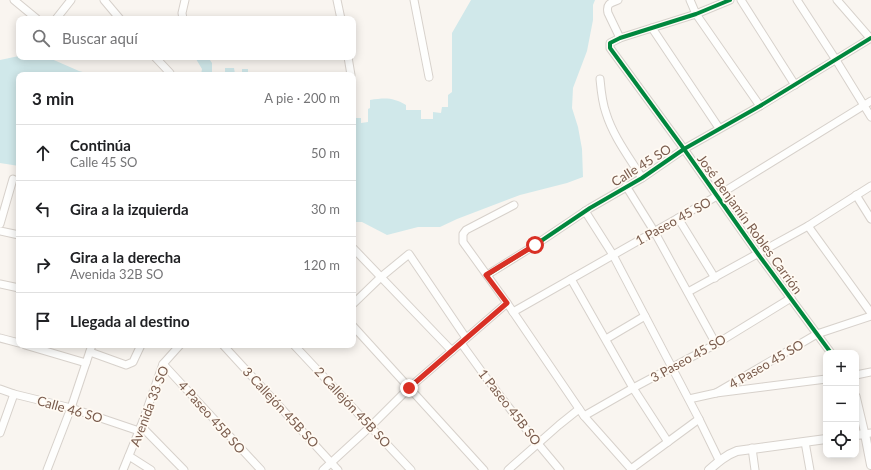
<!DOCTYPE html>
<html lang="es">
<meta charset="utf-8">
<style>
:root{--surface:#fff;--page:#f2f2f2;--text:#202124;--muted:#757577;--line:#e0e0e0}
body{margin:0;font-family:Lato,sans-serif;background:var(--page);color:var(--text)}
.controls{position:absolute;right:12px;bottom:12px;display:grid;overflow:hidden;border-radius:8px;box-shadow:0 2px 10px #0003}
.controls button{width:36px;height:36px;display:grid;place-items:center;padding:0;border:0;border-bottom:1px solid var(--line);background:var(--surface);color:var(--text);font:20px sans-serif}
.stop{position:absolute;width:12px;height:12px;margin:-9px;border:3px solid #d93025;border-radius:50%;background:#fff}
.stop.end{background:#d93025;border-color:#fff;box-shadow:0 1px 4px #0008}
.list{margin:0;padding:0;list-style:none}
h2{display:flex;justify-content:space-between;align-items:center;height:52px;margin:0;padding:0 16px;font-size:17px}
h2 small{font-size:13px;font-weight:400;color:var(--muted)}
.list li{display:grid;grid-template-columns:26px 1fr auto;gap:12px;align-items:center;box-sizing:border-box;height:56px;padding:0 16px;border-top:1px solid var(--line)}
.list b{display:block;font-size:15px;white-space:nowrap}
.list p{margin:0;font-size:13px;white-space:nowrap;color:var(--muted)}
.list em{font-size:13px;font-style:normal;color:var(--muted)}
.icon{flex:none;width:22px;height:22px;fill:none;stroke:currentColor;stroke-width:2;stroke-linecap:round;stroke-linejoin:round}
.map{position:relative;flex:none;width:871px;height:470px;overflow:hidden}
.search{position:absolute;background:var(--surface);box-shadow:0 2px 10px #0003;left:16px;top:16px;width:340px;height:44px;display:flex;align-items:center;gap:10px;box-sizing:border-box;padding:0 14px;border-radius:8px;color:var(--muted);font-size:15px}
.panel{position:absolute;background:var(--surface);box-shadow:0 2px 10px #0003;left:16px;top:72px;width:340px;height:276px;border-radius:8px}
.map>svg:first-child{display:block}
.water{fill:#d0e8ea}
.lines{fill:none;stroke-linecap:round;stroke-linejoin:round}
.minor-casing{stroke:#d7d1cb;stroke-width:9}
.tertiary-casing{stroke:#d7d1cb;stroke-width:10}
.minor{stroke:#fefefd;stroke-width:7}
.tertiary{stroke:#fefefd;stroke-width:8}
.cycleway-casing{stroke:#fffaf3;stroke-width:6}
.cycleway{stroke:#00873e;stroke-width:4}
.route{stroke:#d93025;stroke-width:5}
.labels{text-anchor:middle;dominant-baseline:central;stroke-width:3.5;stroke-linejoin:round;paint-order:stroke}
.street-label{font-size:13px;fill:#7a5c4d;stroke:#fffaf3}
</style>
<div class="map">
<svg width="871" height="470" viewBox="0 0 871 470">
<rect width="100%" height="100%" fill="#f9f5f0"/>
<!-- water -->
<g class="water">
<path d="M471,0H595L593,5V20L587,51L573,88L572,108L578,127L582,149L583,177L567,183L520,195L457,219L440,227H418L387,235L362,222H353V127H355L356,118H361V123L368,122V109L370,108V100C385,98 392,97 406,105V110H421V119H433V112L441,113L442,107H448V95L452,92V33Z"/>
<path d="M19,56V57H47L79,71L94,75H19V166L0,163V60Z"/>
<path d="M201,57H208L212,63V75H201L202,69L196,59Z"/>
<path d="M225,68H234L235,74H242V69H248V75H225Z"/>
</g>
<g class="lines">
<defs>
<g id="minor">
<path d="M14,0L37,19"/>
<path d="M104,0L120,19"/>
<path d="M337,0L341,19"/>
<path d="M414,0L429,77"/>
<path d="M618,0C610,3 606,4 608,13L620,38"/>
<path d="M690,0L696,14L760,106"/>
<path d="M730,0L696,14L620,38L610,43V48L684,149L758,254L831,353"/>
<path d="M741,0L795,85"/>
<path d="M797,0L836,60L871,117"/>
<path d="M837,0L870,38"/>
<path d="M56,19L71,0"/>
<path d="M183,19L182,13L185,0"/>
<path d="M652,28L719,128"/>
<path d="M155,57L170,73"/>
<path d="M348,57L351,75"/>
<path d="M600,79C601,90 602,102 606,113C613,136 629,157 642,178"/>
<path d="M626,186L654,231L716,344"/>
<path d="M856,195L871,219"/>
<path d="M514,205L466,230L463,234V242L507,303L584,416L632,470"/>
<path d="M585,211L613,255L699,419L719,460"/>
<path d="M678,218L715,278"/>
<path d="M0,224L13,179"/>
<path d="M808,226L871,313"/>
<path d="M0,231L19,235"/>
<path d="M353,248L452,351"/>
<path d="M487,275L535,245L590,208L642,178L684,149L760,106L871,38"/>
<path d="M571,279L633,388L668,442"/>
<path d="M0,284L19,288"/>
<path d="M688,292L808,226L871,186"/>
<path d="M353,304L381,277L409,254L466,338"/>
<path d="M513,312L717,196L871,101"/>
<path d="M353,326L484,470"/>
<path d="M0,338L19,343"/>
<path d="M606,339L645,316"/>
<path d="M461,343C492,387 525,429 560,470"/>
<path d="M25,345L86,363"/>
<path d="M223,345L338,470"/>
<path d="M294,345L411,470"/>
<path d="M90,352L126,365L133,362L141,345"/>
<path d="M163,364L261,470"/>
<path d="M856,375L871,372"/>
<path d="M0,389L14,394L71,408L139,431"/>
<path d="M716,393L817,334L871,316"/>
<path d="M856,396L865,434L871,433"/>
<path d="M689,399L716,393L826,379"/>
<path d="M584,416L633,388L716,344L791,298"/>
<path d="M141,426L184,470"/>
<path d="M0,433L14,394"/>
<path d="M805,442L810,470"/>
<path d="M752,448L755,470"/>
<path d="M129,456L151,470"/>
<path d="M631,469L699,419"/>
<path d="M47,470L71,408L92,345"/>
<path d="M123,470L141,426L163,364L180,345"/>
<path d="M323,470L371,426L409,388L507,303"/>
<path d="M508,470L559,425L579,409"/>
</g>
<g id="tertiary">
<path d="M856,435L865,434L871,465"/>
<path d="M709,470C718,462 726,455 737,451L826,439"/>
</g>
</defs>
<!-- minor casing -->
<use href="#minor" class="minor-casing"/>
<!-- tertiary casing -->
<use href="#tertiary" class="tertiary-casing"/>
<!-- minor -->
<use href="#minor" class="minor"/>
<!-- tertiary -->
<use href="#tertiary" class="tertiary"/>
<defs>
<g id="cycleway">
<path d="M730,0L696,14L620,38L610,43V48L684,149L758,254L831,353"/>
<path d="M487,275L535,245L590,208L642,178L684,149L760,106L871,38"/>
</g>
</defs>
<!-- cycleway casing -->
<use href="#cycleway" class="cycleway-casing"/>
<!-- cycleway -->
<use href="#cycleway" class="cycleway"/>
</g>
<g class="lines">
<!-- route -->
<path class="route" d="M409,388L507,303L486,275L535,245"/>
</g>
<g class="labels">
<!-- street labels -->
<g class="street-label">
<text transform="translate(641 165) rotate(-32)">Calle 45 SO</text>
<text transform="translate(673 221) rotate(-29)">1 Paseo 45 SO</text>
<text transform="translate(750 224) rotate(54)">José Benjamín Robles Carrión</text>
<text transform="translate(688 358) rotate(-29)">3 Paseo 45 SO</text>
<text transform="translate(766 364) rotate(-30)">4 Paseo 45 SO</text>
<text transform="translate(149 406) rotate(-69)">Avenida 33 SO</text>
<text transform="translate(281 407) rotate(47)">3 Callejón 45B SO</text>
<text transform="translate(353 407) rotate(47)">2 Callejón 45B SO</text>
<text transform="translate(510 407) rotate(52)">1 Paseo 45B SO</text>
<text transform="translate(70 409) rotate(16)">Calle 46 SO</text>
<text transform="translate(212 417) rotate(48)">4 Paseo 45B SO</text>
</g>
</g>
</svg>
<div class="controls">
<button>+</button>
<button>−</button>
<button><svg class="icon" aria-label="locate" viewBox="0 0 24 24"><circle cx="12" cy="12" r="6"/><path d="M12 2v4M12 18v4M2 12h4M18 12h4"/></svg></button>
</div>
<div class="stop" style="left:535px;top:245px"></div>
<div class="stop end" style="left:409px;top:388px"></div>
<div class="search"><svg class="icon" aria-label="search" viewBox="0 0 24 24"><circle cx="10" cy="10" r="6"/><path d="M15 15l6 6"/></svg>Buscar aquí</div>
<section class="panel">
<h2>3 min<small>A pie · 200 m</small></h2>
<ul class="list">
<li><svg class="icon" aria-label="ahead" viewBox="0 0 24 24"><path d="M12 20V5M6 11l6-6 6 6"/></svg><div><b>Continúa</b><p>Calle 45 SO</p></div><em>50 m</em></li>
<li><svg class="icon" aria-label="left" viewBox="0 0 24 24"><path d="M17 20v-9H6M10 6l-5 5 5 5"/></svg><div><b>Gira a la izquierda</b></div><em>30 m</em></li>
<li><svg class="icon" aria-label="right" viewBox="0 0 24 24"><path d="M7 20v-9h11M14 6l5 5-5 5"/></svg><div><b>Gira a la derecha</b><p>Avenida 32B SO</p></div><em>120 m</em></li>
<li><svg class="icon" aria-label="arrive" viewBox="0 0 24 24"><path d="M6 21V4h12l-3 4 3 4H6"/></svg><div><b>Llegada al destino</b></div></li>
</ul>
</section>
</div>
